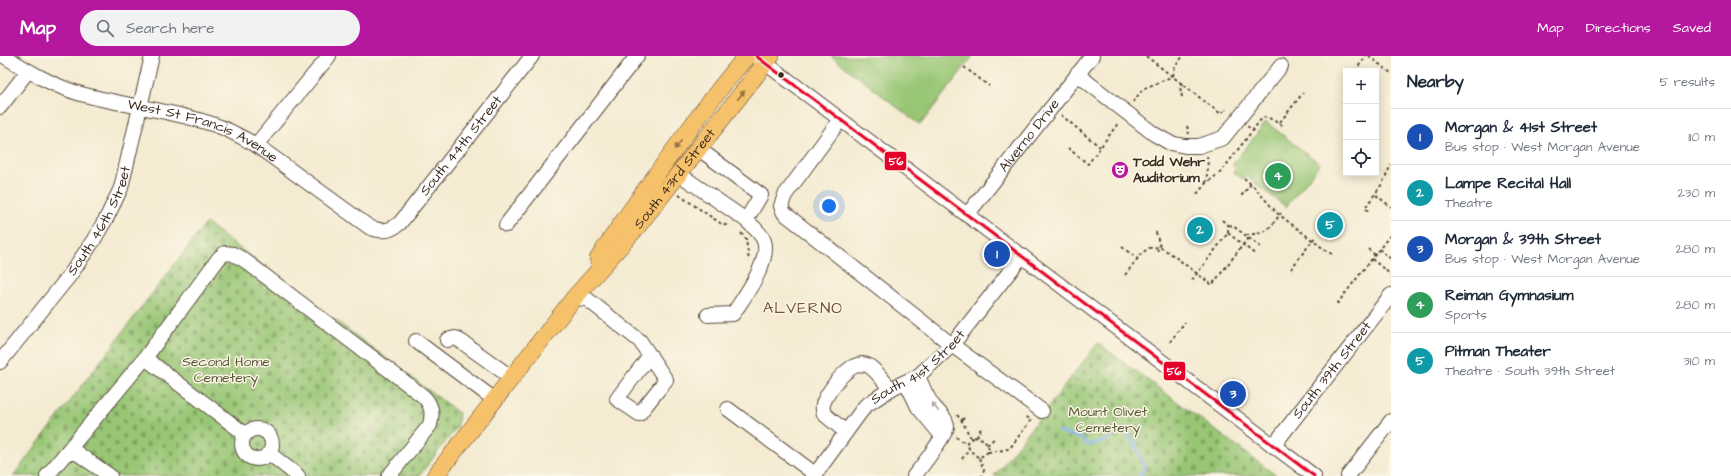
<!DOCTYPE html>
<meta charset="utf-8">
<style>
:root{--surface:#fff;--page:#f2f2f3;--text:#1f2937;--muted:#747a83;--line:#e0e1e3;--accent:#b5179e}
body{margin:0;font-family:"Architects Daughter",sans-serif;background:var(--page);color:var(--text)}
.controls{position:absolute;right:12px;top:12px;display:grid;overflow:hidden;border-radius:0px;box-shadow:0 2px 10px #0003}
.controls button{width:36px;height:36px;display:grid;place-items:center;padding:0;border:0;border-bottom:1px solid var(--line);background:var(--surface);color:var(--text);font:20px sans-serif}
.you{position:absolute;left:829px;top:150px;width:14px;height:14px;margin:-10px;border:3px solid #fff;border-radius:50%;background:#1a73e8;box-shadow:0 0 0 6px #1a73e833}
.badge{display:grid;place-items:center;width:26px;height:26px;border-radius:50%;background:var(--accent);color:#fff;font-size:13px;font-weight:700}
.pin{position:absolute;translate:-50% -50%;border:2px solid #fff;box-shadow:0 1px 4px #0006}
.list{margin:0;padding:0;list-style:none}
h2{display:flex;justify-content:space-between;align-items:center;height:52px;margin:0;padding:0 16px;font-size:17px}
h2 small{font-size:13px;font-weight:400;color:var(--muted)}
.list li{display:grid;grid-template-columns:26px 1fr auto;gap:12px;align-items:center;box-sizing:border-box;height:56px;padding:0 16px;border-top:1px solid var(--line)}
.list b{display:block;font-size:15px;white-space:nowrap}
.list p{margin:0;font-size:13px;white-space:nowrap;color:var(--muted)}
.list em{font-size:13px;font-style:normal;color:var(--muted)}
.icon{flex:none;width:22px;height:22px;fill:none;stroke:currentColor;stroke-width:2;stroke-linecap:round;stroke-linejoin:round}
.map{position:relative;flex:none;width:1391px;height:420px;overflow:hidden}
header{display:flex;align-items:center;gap:24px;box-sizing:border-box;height:56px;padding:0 20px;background:var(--accent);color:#fff}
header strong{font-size:19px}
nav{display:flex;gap:22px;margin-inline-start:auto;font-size:14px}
.search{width:280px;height:36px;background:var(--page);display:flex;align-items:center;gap:10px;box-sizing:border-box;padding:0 14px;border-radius:22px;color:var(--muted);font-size:15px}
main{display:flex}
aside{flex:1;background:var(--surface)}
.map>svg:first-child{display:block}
.green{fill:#98c674;stroke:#6a7849}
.cemetery{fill:url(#cemetery-stones);stroke:#6a7849}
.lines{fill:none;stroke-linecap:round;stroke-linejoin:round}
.stream{stroke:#7daee8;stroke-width:3}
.minor-casing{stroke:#574739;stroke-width:16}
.major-casing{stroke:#574739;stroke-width:18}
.path{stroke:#574739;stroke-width:2;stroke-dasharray:3 3;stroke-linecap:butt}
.minor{stroke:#fff;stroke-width:14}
.major{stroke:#f5c16b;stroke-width:17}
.bus-1-casing{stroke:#fcf5e5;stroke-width:6}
.bus-1{stroke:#e4002b;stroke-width:3}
.oneway{fill:#8f6e41}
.oneway2{fill:#a79f9a}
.bus-dot{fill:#3b2a1e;stroke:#fcf5e5;stroke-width:1.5}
.labels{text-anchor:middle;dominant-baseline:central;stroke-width:3;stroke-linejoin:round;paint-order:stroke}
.street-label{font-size:14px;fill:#3b2a1e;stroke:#fcf5e5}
.poi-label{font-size:14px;font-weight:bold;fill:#3b2a1e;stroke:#fcf5e5;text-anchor:start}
.park-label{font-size:14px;fill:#575938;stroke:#fcf5e5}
.quarter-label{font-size:16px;letter-spacing:1px;fill:#76543b;stroke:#fcf5e5}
.line-badge{stroke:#fcf5e5;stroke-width:1.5}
.badge-label{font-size:11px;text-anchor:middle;font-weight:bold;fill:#fff}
</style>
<header>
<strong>Map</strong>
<div class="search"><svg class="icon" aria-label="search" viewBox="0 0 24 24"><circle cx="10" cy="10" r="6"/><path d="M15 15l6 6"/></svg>Search here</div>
<nav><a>Map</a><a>Directions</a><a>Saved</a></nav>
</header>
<main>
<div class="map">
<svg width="1391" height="420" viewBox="0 0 1391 420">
<defs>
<pattern id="cemetery-stones" width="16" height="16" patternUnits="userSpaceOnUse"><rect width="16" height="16" fill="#98c674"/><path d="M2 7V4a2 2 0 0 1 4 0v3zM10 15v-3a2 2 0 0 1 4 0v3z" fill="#7da15f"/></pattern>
</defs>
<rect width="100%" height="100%" fill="#fcf5e5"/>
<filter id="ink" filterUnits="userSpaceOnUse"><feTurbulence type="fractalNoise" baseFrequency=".025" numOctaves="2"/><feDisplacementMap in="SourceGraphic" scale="8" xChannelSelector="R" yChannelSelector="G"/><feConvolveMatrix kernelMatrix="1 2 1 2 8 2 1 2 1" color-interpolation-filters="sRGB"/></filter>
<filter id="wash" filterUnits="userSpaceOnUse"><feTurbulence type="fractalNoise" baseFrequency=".012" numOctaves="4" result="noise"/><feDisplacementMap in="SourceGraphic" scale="16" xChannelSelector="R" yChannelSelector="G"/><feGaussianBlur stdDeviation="0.9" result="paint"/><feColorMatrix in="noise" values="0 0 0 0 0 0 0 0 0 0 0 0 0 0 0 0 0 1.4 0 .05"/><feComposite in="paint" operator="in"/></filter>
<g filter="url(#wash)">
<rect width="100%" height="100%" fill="#f4ebd2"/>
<!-- green -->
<g class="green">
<path d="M831,0H973L920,69Z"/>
<path d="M1266,66L1320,108L1286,151L1246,120L1243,123L1233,116L1236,112L1232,109Z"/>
</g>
<!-- cemetery -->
<g class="cemetery">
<path d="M206,167L459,357L457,371L419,420H13Z"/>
<path d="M1098,287L1277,420H994Z"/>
</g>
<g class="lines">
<!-- stream -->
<path class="stream" d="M1059,376L1081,382L1088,389L1105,385L1121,373C1132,376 1140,401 1145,411L1140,420"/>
</g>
</g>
<g filter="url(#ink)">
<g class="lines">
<defs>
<g id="minor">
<path id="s1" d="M4,0C28,15 53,30 81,38C125,50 172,54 215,69C230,74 243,82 256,89L369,171C381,176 389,176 400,167L532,0"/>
<path d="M756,0L1314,420"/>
<path d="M1077,18L1154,78L1170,87L1185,90H1199L1223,82L1281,10"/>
<path d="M0,51L28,15"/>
<path d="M840,64L785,139L781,150L784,157L952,289L1042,355"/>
<path d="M256,89L329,0"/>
<path d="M679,118L746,164L761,139L699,93"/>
<path id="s2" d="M967,159L1092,0"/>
<path d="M506,169L637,0"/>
<path d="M574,242L587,243L640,285L666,324L639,358L617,343L650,299"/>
<path d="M708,259L733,258C744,241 771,205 764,185C761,176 752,170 746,164"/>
<path d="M447,284L455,282L462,286L512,322"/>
<path d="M416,285L495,344"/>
<path d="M145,302L219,202L225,197L233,198L244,204L423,340C432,349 433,357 430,369L389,420"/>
<path id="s3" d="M0,306L70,219L93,185L107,161L121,132L152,0"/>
<path d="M906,326L918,351L942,380"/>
<path d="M728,353L815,418"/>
<circle cx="257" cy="388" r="15"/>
<path d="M846,376L824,358C823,354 822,351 823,348C828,334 852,300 869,310C877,315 884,326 891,333"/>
<path id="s4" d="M1273,390L1391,239"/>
<path d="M66,397L145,302L245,378"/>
<path d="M270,398L298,420"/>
<path d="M47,420L66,397H77L110,420"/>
<path id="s5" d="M814,420L865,350L892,332L918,320L952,289L1022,200"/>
<path d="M914,420C920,413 947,377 947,371C947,361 937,356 932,348C926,340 922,329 918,320"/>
<path d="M1348,420L1391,365"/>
</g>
<g id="major">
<path d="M598,203C623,164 650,127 677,90C700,59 722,28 747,0"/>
<path id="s6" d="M435,420L574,242L637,171L771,0"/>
</g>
</defs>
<!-- minor casing -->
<use href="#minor" class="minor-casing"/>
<!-- major casing -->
<use href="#major" class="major-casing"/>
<!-- path -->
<g class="path">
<path d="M1146,0L1221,58L1225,53L1226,54"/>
<path d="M1369,0L1391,17"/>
<path d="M964,11L989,30"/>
<path d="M1355,15L1366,0"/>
<path d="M1173,20L1175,11L1183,0"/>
<path d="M1182,41L1180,31L1182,27"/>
<path d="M1133,46L1143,33L1173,20"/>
<path d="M1061,59L1100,91"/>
<path d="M1280,66L1303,37"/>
<path d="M1187,70L1189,78"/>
<path d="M1247,70L1257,77"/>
<path d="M1068,92L1088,108L1119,66"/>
<path d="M1244,122L1254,131L1277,157L1329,197L1335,198"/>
<path d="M1206,127L1208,111L1207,100"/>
<path d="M1197,138L1206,127L1221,116L1262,62L1267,61L1284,70"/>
<path d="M679,139L723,169H730"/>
<path d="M1241,139H1242L1251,128"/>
<path d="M1376,139L1391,151"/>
<path d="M1368,155L1365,152L1382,128L1391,109"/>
<path d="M1229,169L1233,170L1262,192"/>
<path d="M1156,176L1160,191L1156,196"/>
<path d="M741,177L746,183L749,205"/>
<path d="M1228,177L1256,199"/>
<path d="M1246,179C1267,177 1269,174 1281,157"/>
<path d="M1122,191L1138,203"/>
<path d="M1368,193L1375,199"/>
<path d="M1379,193L1391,203"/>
<path d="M1372,203L1391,219"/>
<path d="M1291,213L1315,181"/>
<path d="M1125,219L1142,197L1149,192L1160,191L1170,197L1212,229L1249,181"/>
<path d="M1192,224L1228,177V169L1222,164"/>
<path d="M1337,248L1391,178"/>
<path d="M1170,286L1185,266"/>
<path d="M1231,341L1235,334"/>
<path d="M1238,346L1239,347L1244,341"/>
<path d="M957,359C964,366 966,374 971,382"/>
<path d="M962,364L966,360"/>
<path d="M956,381L967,388"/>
<path d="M974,381L983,383L989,392L988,396L979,402C973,397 968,394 967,386Z"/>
<path d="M977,381L981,372"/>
<path d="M987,389L995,382"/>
<path d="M988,396L1005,394L1010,392L1031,364L1024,359"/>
<path d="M979,402L984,414L982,420"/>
<path d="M962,403L969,393"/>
</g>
<!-- minor -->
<use href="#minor" class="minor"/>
<!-- major -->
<use href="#major" class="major"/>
<defs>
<path id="bus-1" d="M756,0L1314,420"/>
</defs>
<!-- bus-1 casing -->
<use href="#bus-1" class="bus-1-casing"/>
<!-- bus-1 -->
<use href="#bus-1" class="bus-1"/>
</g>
<!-- one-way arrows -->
<defs><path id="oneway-solid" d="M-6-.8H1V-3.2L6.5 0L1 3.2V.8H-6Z"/></defs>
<g class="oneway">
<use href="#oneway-solid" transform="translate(741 39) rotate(-52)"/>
<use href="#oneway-solid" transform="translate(678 89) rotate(127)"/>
</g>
<use class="oneway2" href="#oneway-solid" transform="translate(935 351) rotate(-130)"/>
</g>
<!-- icons -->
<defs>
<symbol id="theatre-disc" viewBox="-11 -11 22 22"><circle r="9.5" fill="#b5179e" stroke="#fcf5e5"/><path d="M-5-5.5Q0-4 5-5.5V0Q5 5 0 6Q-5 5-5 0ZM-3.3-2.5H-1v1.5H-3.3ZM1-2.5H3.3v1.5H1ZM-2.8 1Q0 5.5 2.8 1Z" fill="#fff"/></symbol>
</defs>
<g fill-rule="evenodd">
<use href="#theatre-disc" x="1110" y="104" width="20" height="20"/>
</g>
<!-- markers -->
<circle class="bus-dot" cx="781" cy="19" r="3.5"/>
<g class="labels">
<!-- street labels -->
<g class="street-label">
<text stroke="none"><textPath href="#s1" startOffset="214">West St Francis Avenue</textPath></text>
<text stroke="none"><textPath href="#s2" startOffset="101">Alverno Drive</textPath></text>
<text stroke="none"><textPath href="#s1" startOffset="541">South 44th Street</textPath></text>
<text stroke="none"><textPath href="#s6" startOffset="382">South 43rd Street</textPath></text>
<text stroke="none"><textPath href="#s3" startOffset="174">South 46th Street</textPath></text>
<text stroke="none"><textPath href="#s5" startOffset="153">South 41st Street</textPath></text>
<text stroke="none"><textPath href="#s4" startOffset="96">South 39th Street</textPath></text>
</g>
<!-- poi labels -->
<g class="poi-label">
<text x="1133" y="106">Todd Wehr<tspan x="1133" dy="16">Auditorium</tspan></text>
</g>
<!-- park labels -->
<g class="park-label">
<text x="226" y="306">Second Home<tspan x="226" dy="16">Cemetery</tspan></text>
<text x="1108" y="356">Mount Olivet<tspan x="1108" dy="16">Cemetery</tspan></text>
</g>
<!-- quarter labels -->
<g class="quarter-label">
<text x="803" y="252">ALVERNO</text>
</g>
</g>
<g class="line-badge">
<rect x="884" y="95" width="23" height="20" rx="4" fill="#e4002b"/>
<rect x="1163" y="305" width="23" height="20" rx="4" fill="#e4002b"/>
</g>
<g class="badge-label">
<text x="896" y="109">56</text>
<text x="1174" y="319">56</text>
</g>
</svg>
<div class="controls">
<button>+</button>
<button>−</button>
<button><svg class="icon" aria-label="locate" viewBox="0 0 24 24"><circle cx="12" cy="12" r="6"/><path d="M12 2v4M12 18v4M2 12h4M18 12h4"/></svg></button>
</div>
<div class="you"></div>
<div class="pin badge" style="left:997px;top:198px;background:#1a4fb4">1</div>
<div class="pin badge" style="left:1200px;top:174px;background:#0f9aa8">2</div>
<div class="pin badge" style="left:1233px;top:338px;background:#1a4fb4">3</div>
<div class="pin badge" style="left:1278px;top:120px;background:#2e9e5b">4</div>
<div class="pin badge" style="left:1330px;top:169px;background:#0f9aa8">5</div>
</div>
<aside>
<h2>Nearby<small>5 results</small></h2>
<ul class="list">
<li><span class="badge" style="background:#1a4fb4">1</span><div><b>Morgan &amp; 41st Street</b><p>Bus stop · West Morgan Avenue</p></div><em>110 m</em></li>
<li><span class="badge" style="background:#0f9aa8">2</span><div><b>Lampe Recital Hall</b><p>Theatre</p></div><em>230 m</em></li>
<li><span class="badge" style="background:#1a4fb4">3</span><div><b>Morgan &amp; 39th Street</b><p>Bus stop · West Morgan Avenue</p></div><em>280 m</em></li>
<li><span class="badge" style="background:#2e9e5b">4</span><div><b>Reiman Gymnasium</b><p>Sports</p></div><em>280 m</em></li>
<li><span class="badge" style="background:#0f9aa8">5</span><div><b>Pitman Theater</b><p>Theatre · South 39th Street</p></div><em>310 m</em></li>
</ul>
</aside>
</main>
